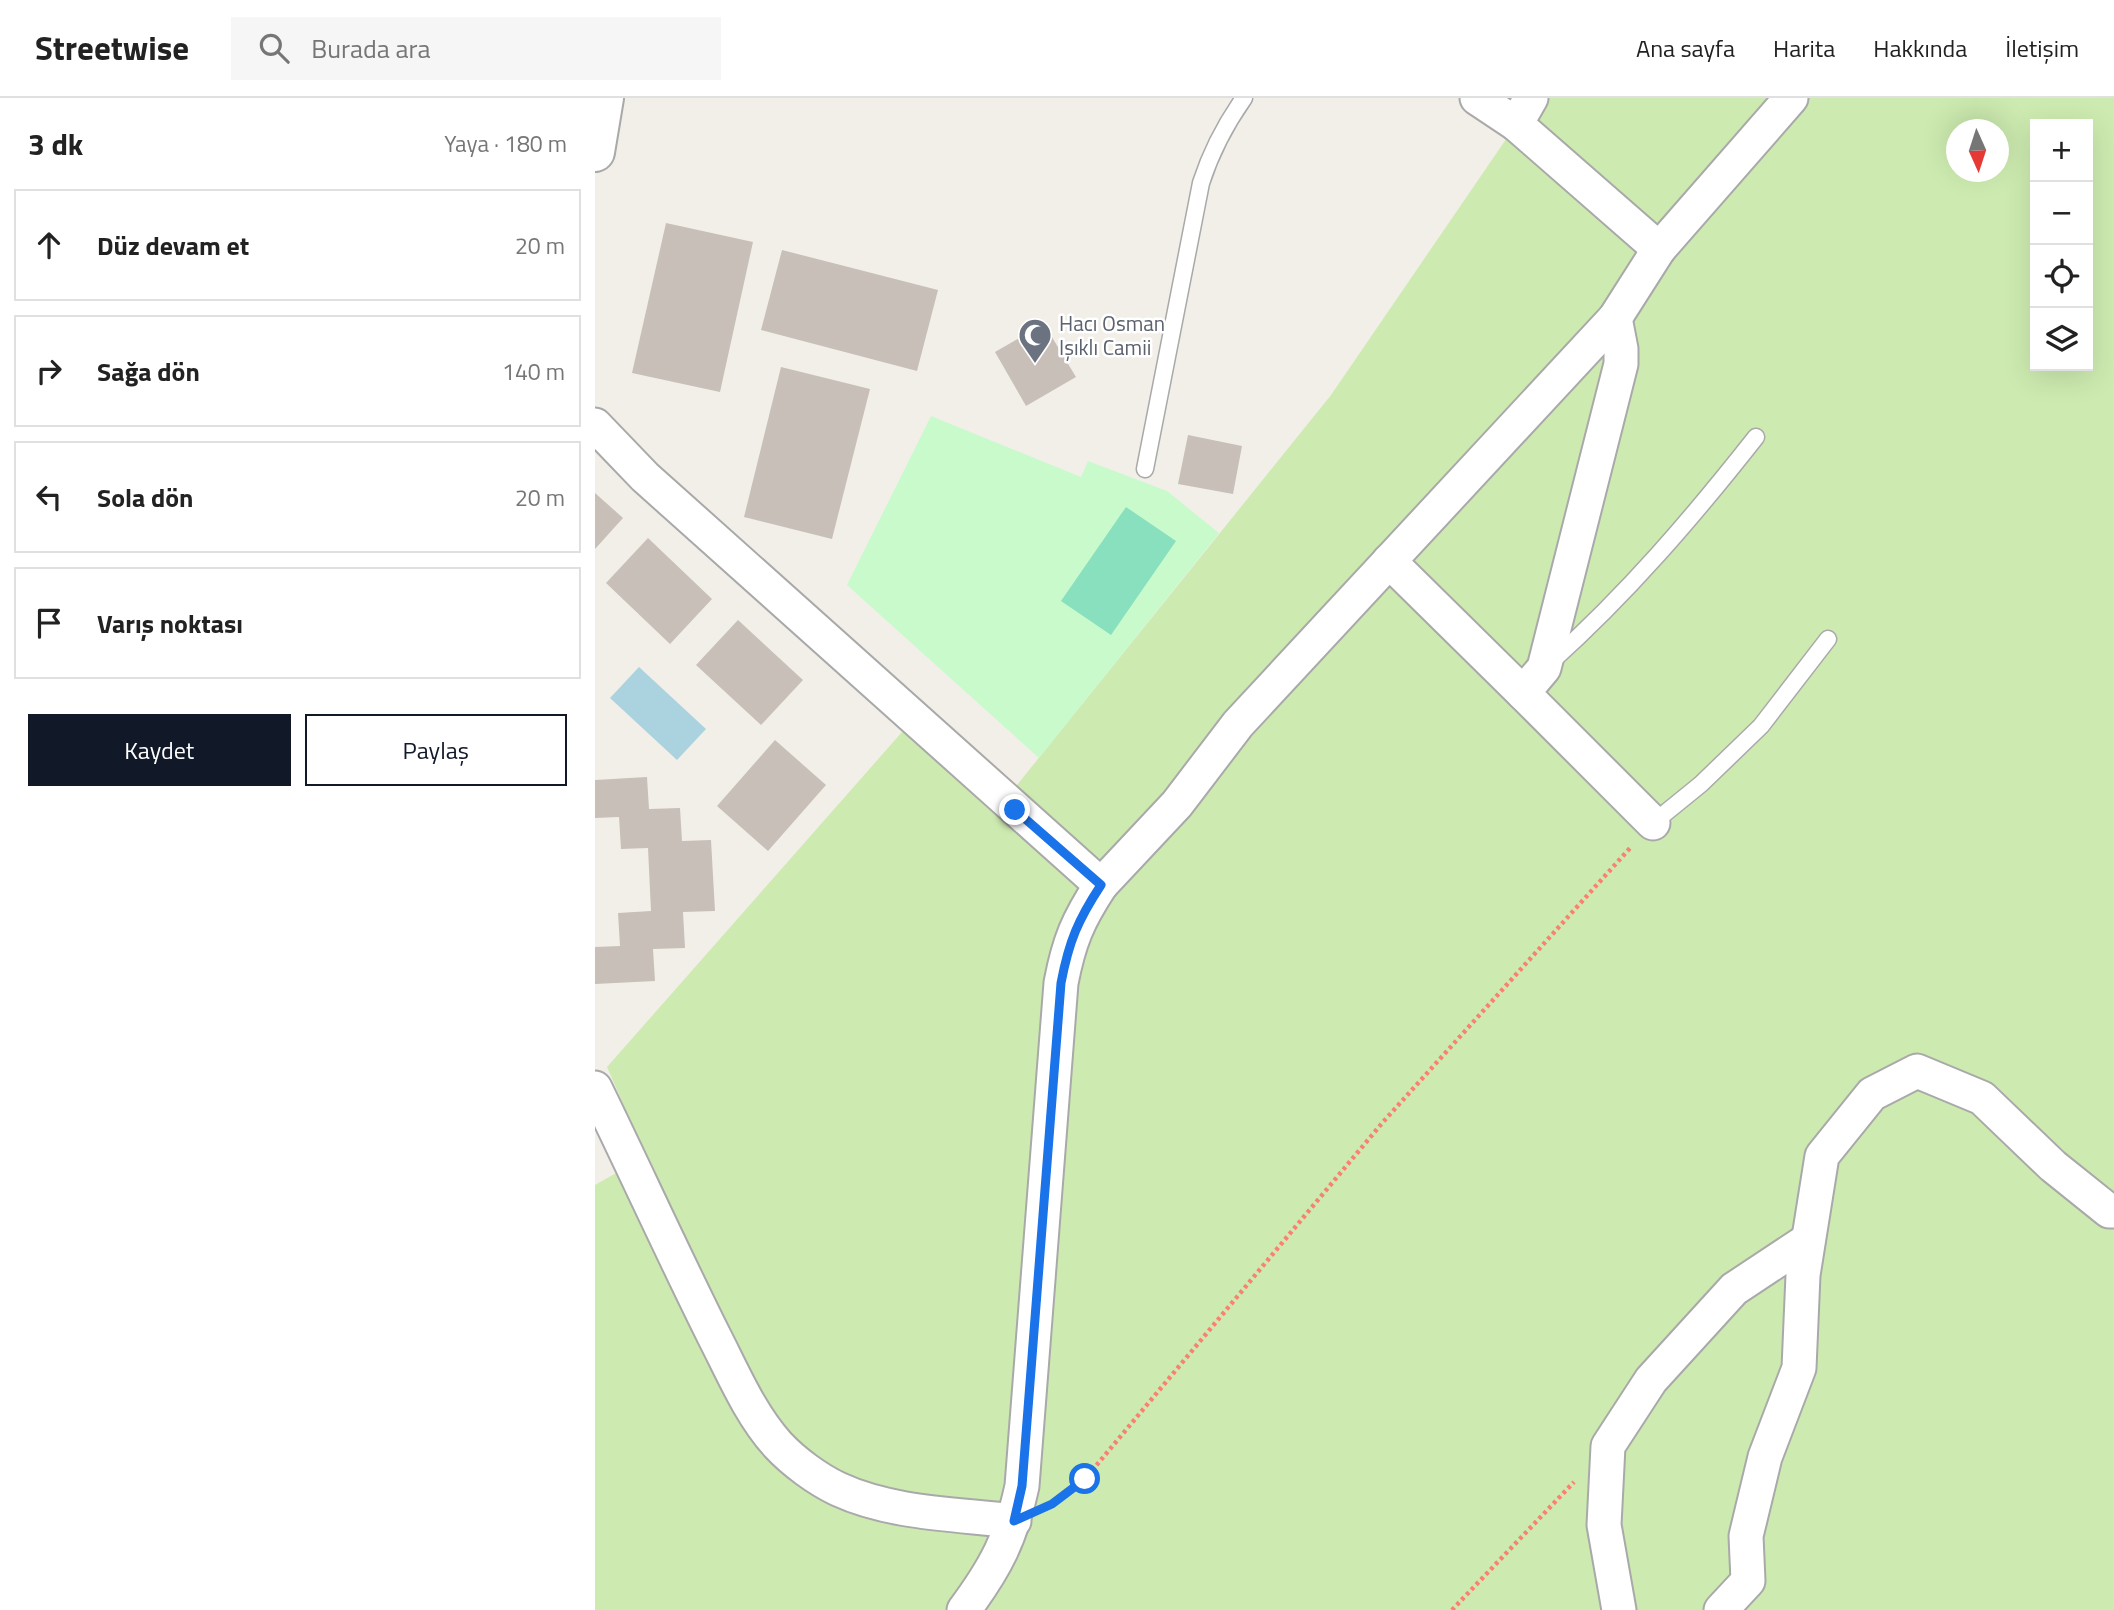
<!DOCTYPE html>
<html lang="tr">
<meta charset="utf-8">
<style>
:root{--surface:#fff;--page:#f6f6f6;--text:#222;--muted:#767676;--line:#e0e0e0;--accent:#111827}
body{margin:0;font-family:"Titillium Web",sans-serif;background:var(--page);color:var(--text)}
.controls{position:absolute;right:21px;top:21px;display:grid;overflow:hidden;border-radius:0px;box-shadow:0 7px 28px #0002}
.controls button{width:63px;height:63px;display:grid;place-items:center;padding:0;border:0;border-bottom:2px solid var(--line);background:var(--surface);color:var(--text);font:35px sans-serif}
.compass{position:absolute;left:1351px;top:21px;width:63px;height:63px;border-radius:50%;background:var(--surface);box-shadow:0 7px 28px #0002;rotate:177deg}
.stop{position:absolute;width:21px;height:21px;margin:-16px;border:5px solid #1a73e8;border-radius:50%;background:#fff}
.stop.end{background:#1a73e8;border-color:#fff;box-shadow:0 2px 7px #0008}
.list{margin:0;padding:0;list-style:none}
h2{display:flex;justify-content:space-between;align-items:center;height:91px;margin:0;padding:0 28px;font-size:30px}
h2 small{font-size:23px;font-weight:400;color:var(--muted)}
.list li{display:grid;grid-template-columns:46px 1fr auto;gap:21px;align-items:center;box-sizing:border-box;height:112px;margin:0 14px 14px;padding:0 14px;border:2px solid var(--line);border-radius:0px}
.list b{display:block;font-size:26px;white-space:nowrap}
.list em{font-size:23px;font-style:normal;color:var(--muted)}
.actions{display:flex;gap:14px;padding:21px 28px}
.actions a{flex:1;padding:16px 0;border:2px solid var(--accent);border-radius:0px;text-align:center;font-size:24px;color:var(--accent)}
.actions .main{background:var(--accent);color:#fff}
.icon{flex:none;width:38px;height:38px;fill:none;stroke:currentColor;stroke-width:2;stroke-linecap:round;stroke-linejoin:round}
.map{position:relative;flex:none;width:1519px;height:1512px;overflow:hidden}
header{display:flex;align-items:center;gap:42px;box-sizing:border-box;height:98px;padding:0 35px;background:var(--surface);border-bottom:2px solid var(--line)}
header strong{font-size:33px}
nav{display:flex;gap:38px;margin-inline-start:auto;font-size:24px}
.search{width:490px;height:63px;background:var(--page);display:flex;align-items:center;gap:18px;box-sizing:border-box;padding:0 24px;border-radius:0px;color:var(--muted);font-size:26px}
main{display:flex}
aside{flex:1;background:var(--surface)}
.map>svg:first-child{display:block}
.grass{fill:#cdebb0;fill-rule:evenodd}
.park{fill:#c8facc}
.pitch{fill:#88e0be}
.water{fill:#aad3df}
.building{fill:#c7bfb8}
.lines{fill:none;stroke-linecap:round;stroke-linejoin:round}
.service-casing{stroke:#a9a9a9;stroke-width:19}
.minor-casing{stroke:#a9a9a9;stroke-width:37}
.tertiary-casing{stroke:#a9a9a9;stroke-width:42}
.path{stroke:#fa8072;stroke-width:4.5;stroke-dasharray:3.5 3.5;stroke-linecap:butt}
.service{stroke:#fff;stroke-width:16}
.minor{stroke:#fff;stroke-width:33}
.tertiary{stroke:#fff;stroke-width:38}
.route{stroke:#1a73e8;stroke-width:9}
.labels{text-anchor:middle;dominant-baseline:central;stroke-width:5;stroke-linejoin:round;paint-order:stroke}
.worship-label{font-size:21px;fill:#5b616d;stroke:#fff;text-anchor:start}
</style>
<header>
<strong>Streetwise</strong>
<div class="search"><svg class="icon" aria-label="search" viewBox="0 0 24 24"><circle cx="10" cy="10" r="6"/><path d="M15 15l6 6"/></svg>Burada ara</div>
<nav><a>Ana sayfa</a><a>Harita</a><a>Hakkında</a><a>İletişim</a></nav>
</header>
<main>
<aside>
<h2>3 dk<small>Yaya · 180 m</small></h2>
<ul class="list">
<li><svg class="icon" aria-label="ahead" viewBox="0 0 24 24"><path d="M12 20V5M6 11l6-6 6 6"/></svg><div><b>Düz devam et</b></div><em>20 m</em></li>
<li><svg class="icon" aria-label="right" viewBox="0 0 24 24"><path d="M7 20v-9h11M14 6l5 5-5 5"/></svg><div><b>Sağa dön</b></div><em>140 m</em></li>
<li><svg class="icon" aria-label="left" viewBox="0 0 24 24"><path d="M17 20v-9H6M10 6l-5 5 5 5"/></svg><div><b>Sola dön</b></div><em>20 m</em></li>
<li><svg class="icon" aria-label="arrive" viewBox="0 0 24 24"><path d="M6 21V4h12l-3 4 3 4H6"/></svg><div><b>Varış noktası</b></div></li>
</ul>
<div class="actions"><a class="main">Kaydet</a><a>Paylaş</a></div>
</aside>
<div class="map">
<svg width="1519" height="1512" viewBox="0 0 1519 1512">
<rect width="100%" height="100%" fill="#f2efe9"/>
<!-- grass -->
<path class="grass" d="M937,0H1519V1512H0V1087L51,1058L12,969L329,609L422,687L736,297L931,12ZM1440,26H1493V268H1440ZM1362,32H1404V74H1362Z"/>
<!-- park -->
<path class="park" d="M336,318L486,379L493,363L572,393L624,435L444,660L252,487Z"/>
<!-- pitch -->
<path class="pitch" d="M531,409L581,443L516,537L466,503Z"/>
<!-- water -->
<path class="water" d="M44,569L111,631L82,662L15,600Z"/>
<!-- building -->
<g class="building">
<path d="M71,125L158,144L125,294L37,275Z"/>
<path d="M187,152L343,192L322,273L166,232Z"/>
<path d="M449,226L481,279L431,308L400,254Z"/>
<path d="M186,269L275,291L237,441L149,419Z"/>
<path d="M593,337L647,348L638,396L583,386Z"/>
<path d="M0,395L28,420L0,451Z"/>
<path d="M53,440L117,501L75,546L11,485Z"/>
<path d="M143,522L208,582L166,627L101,567Z"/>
<path d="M180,642L231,687L173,753L122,708Z"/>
<path d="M52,679L54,711L85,710L87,743L116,742L120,813L88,814L90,850L58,851L60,883L0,886V849L25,848L23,815L56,813L53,750L26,751L24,719L0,720V682Z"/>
</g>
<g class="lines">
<defs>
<g id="service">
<path d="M550,371L606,85C616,54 630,27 649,0"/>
<path d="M956,564C1032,496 1098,419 1161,339"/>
<path d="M1058,725L1106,686L1166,628L1233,541"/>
</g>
<g id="minor">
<path d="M882,0L921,26L936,0"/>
<path d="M921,26L1064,151L1196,0"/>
<path d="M1020,220L1026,251V266L949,570L928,595L1058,725"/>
<path d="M0,327L50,379L506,787L582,706L643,626L1020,220L1064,151"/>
<path d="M794,463L928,595"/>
<path d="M0,990C40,1072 78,1156 119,1238C138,1275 155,1316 183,1347C199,1364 222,1381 243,1391C297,1416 361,1416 419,1423"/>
<path d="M369,1512C401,1469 416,1440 427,1388L466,885C474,843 483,822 506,787"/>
<path d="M1024,1512L1009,1427L1013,1348L1056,1282L1139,1191L1213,1142"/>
<path d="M1126,1512L1153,1483L1151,1438L1170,1359L1204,1270L1208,1177L1227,1058L1277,996L1322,973L1387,1000L1458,1068L1514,1113H1519"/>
</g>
<path id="tertiary" d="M0,54L9,0"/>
</defs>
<!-- service casing -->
<use href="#service" class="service-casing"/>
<!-- minor casing -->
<use href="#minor" class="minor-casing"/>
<!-- tertiary casing -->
<use href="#tertiary" class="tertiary-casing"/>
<!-- path -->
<g class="path">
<path d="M454,1408L490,1381L788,1024L1036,749"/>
<path d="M857,1512L979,1384"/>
</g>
<!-- service -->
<use href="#service" class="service"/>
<!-- minor -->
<use href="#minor" class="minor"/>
<!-- tertiary -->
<use href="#tertiary" class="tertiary"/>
</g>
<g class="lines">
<!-- route -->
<path class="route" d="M420,712L506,787C483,822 474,843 466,885L427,1388L419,1423L457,1406L490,1381"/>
</g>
<!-- icons -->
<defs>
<symbol id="mosque-pin" viewBox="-11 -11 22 30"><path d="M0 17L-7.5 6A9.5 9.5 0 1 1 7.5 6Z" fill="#6b7280" stroke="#fff"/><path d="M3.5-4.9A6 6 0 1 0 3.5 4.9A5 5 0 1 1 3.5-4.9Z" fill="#fff"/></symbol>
</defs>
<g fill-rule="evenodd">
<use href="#mosque-pin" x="421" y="218" width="38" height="52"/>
</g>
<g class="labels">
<!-- worship labels -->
<g class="worship-label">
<text x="464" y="225">Hacı Osman<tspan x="464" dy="24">Işıklı Camii</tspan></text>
</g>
</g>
</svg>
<div class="controls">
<button>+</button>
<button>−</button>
<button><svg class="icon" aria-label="locate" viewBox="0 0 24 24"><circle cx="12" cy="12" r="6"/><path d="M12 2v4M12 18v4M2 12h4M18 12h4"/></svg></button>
<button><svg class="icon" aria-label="layers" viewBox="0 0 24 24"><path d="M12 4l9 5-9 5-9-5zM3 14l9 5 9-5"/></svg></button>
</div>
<svg class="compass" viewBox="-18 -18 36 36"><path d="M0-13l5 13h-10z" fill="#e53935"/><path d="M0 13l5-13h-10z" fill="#767676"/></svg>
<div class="stop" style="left:490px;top:1381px"></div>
<div class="stop end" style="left:420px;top:712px"></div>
</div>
</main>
